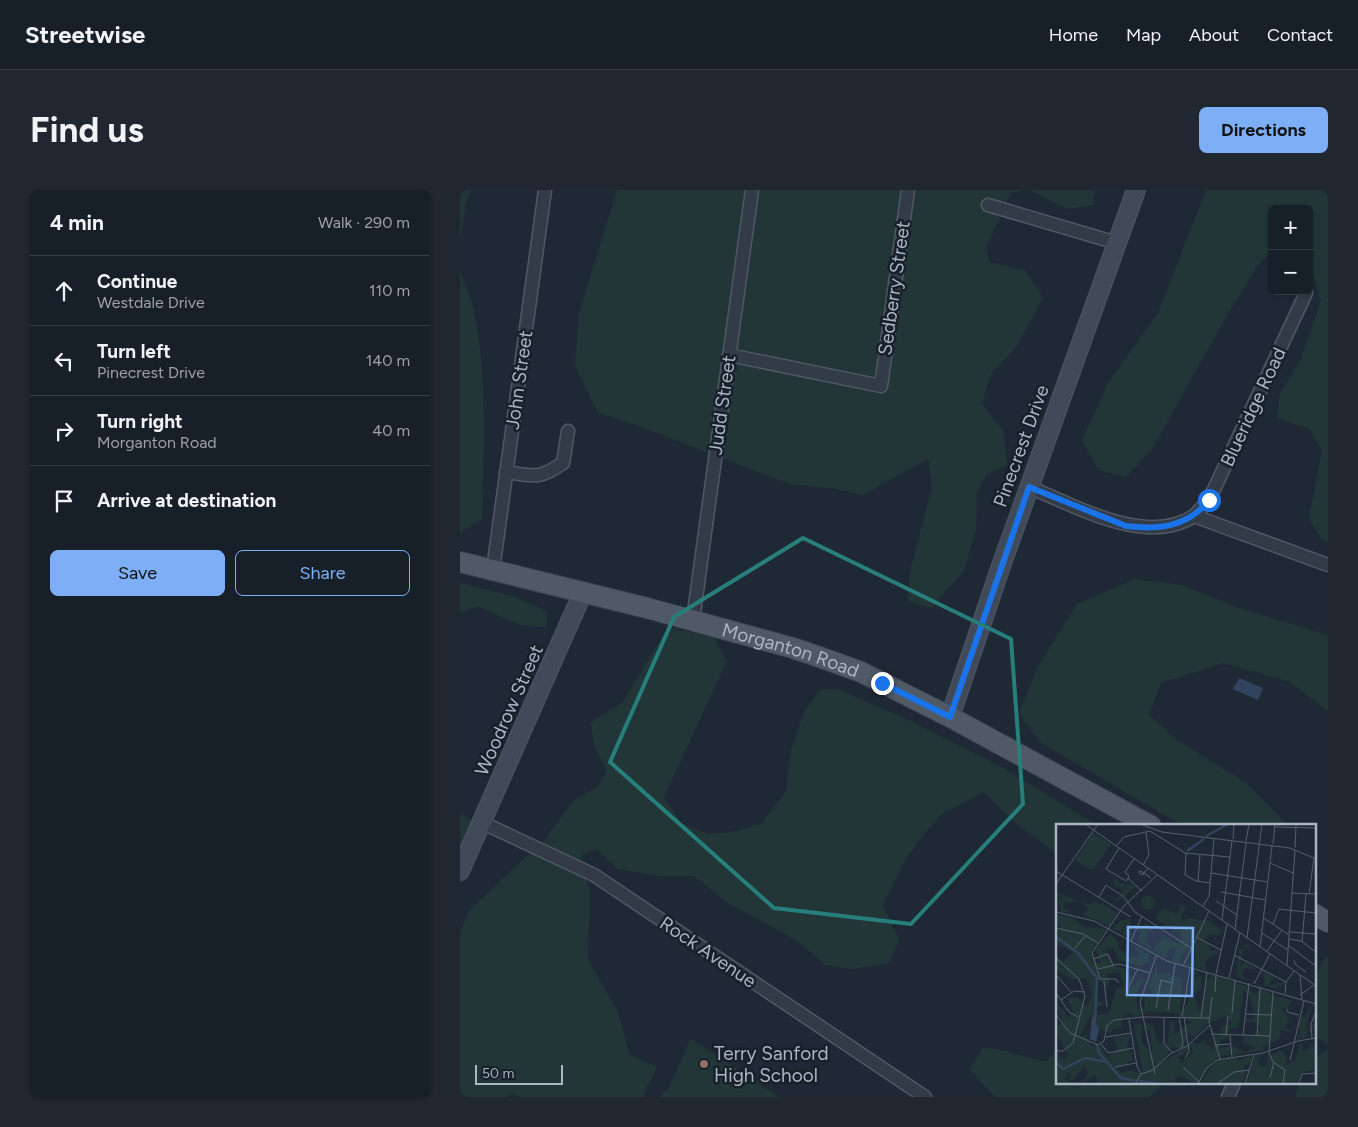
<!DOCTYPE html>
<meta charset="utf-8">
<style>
:root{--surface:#171f28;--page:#202730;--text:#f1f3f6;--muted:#9ea2a8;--line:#363d45;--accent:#7eaff6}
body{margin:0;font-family:Figtree,sans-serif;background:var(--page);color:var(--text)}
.controls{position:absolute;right:15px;top:15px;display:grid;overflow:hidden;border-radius:8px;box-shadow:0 1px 4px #0004}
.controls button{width:45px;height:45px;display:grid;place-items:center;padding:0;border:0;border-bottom:1px solid var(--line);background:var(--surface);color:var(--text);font:25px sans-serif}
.scale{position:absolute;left:15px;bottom:12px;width:88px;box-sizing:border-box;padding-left:5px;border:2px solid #acb5c3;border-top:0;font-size:14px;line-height:18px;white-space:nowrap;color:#acb5c3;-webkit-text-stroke:4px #18202a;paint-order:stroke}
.stop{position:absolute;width:15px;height:15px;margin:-11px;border:4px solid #1a73e8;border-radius:50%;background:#fff}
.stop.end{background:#1a73e8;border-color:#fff;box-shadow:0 1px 5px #0008}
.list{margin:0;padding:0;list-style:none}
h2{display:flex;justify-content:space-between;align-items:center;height:65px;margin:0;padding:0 20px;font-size:21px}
h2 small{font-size:16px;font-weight:400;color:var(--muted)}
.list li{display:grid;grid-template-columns:32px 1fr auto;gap:15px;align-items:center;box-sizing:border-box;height:70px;padding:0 20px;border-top:1px solid var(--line)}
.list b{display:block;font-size:19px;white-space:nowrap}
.list p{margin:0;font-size:16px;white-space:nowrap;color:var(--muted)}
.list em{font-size:16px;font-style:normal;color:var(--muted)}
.actions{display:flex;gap:10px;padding:15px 20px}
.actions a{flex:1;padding:11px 0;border:1px solid var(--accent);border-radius:8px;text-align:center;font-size:18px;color:var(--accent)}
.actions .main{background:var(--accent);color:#111}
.icon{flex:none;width:28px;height:28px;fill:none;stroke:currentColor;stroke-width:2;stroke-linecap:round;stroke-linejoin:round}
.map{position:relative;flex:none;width:868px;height:907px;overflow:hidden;border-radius:8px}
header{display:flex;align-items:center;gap:30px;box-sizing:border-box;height:70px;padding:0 25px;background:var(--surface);border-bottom:1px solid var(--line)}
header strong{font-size:24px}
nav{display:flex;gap:28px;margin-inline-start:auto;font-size:18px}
.intro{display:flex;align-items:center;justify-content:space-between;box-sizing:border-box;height:120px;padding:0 30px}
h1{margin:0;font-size:35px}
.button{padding:12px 22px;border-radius:8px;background:var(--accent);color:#111;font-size:18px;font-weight:700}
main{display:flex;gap:30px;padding:0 30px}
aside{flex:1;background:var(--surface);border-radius:8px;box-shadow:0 1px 4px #0004}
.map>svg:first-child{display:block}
.green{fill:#223637}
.water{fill:#32445d}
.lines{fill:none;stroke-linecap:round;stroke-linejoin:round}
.street-casing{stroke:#505864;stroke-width:15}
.secondary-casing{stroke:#505864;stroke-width:20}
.primary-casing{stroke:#3c444f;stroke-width:22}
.street{stroke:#323b46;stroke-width:12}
.secondary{stroke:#404a59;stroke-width:18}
.primary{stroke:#505a66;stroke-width:20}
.route{stroke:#1a73e8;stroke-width:6}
.marked{fill:none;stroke:#277f7b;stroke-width:4;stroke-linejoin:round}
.education-dot{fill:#8d6e63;stroke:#18202a;stroke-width:2}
.labels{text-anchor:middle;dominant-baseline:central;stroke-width:5;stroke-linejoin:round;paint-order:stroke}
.street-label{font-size:19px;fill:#acb5c3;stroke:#18202a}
.poi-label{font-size:19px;fill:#acb5c3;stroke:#18202a;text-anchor:start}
.inset-river{fill:none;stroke:#32445d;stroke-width:2.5}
.inset-road{fill:none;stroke:#57616e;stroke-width:1}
.view{fill:#7eaff6;fill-opacity:0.15;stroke:#7eaff6;stroke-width:2.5}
.inset-edge{fill:none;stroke:#acb5c3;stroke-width:2.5}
</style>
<header>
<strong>Streetwise</strong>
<nav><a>Home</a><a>Map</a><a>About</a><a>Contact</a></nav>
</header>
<div class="intro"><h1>Find us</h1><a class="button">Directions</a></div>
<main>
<aside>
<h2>4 min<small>Walk · 290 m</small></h2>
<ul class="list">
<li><svg class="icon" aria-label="ahead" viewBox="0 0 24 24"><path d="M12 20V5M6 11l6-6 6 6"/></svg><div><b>Continue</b><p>Westdale Drive</p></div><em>110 m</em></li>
<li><svg class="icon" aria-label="left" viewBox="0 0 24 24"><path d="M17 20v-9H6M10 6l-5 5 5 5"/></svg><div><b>Turn left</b><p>Pinecrest Drive</p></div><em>140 m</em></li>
<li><svg class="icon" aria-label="right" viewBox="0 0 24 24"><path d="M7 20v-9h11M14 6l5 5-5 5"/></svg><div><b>Turn right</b><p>Morganton Road</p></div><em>40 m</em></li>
<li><svg class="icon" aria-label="arrive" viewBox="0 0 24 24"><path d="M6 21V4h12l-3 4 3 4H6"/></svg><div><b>Arrive at destination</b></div></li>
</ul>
<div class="actions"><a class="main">Save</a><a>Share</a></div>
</aside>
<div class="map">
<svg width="868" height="907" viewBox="0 0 868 907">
<rect width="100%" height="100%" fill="#1f2935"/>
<!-- green -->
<g class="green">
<path d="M0,0H11L6,13L0,52Z"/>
<path d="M157,0H567L551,3L526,58L530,72L566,81L583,108L557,156L532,182L522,214L543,240L547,275L527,284L517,303L516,341L504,381L471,418L448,411L450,381L472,297L468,269L402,305L377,299L329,294L184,238L138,223L115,176L119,123Z"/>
<path d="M570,0H635L633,15L607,19Z"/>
<path d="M746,0H868V352L861,349L849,328L862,260L849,239L817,228L820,203L840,171L861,111L849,72V19H812V62L800,72L768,124L692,259L666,287L638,280L622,250L648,193L698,123Z"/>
<path d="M0,81C4,93 10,105 13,117C28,186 24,259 22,329L0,343Z"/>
<path d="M675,389L721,395L779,418L868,445V521L830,492L763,473L701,493L689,525L717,550L786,593L829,636H723L580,552L559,524L577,478L617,414Z"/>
<path d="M0,393L55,407L86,421L87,436C64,441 38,425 17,416L0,423Z"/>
<path d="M208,437L254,447L267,471L204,607L221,633L248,644L272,642L302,633L326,601L331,560L345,520L361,499L380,500L446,529L545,579L638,636H597V664L553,631L524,602L480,625L448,665L423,715L439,750L429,773L391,779L366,775L331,747L268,713L234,686H200L158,679L137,659L121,665L130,702L128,769L158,822L170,865L197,877L184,904L185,907H60L50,903L48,907H0V742L9,721L86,648L113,611L137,597L147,581L134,556L131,532L162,513Z"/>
<path d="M0,624L14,631L0,662Z"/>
<path d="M868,766V855L854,845V783L857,784L864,768Z"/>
<path d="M231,849L313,903L318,907H199L208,899Z"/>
<path d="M523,858C547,858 564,869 587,871L597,859V893H703L690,907H535L509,879Z"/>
<path d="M868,860V907H836L839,893H854V867Z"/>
</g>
<!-- water -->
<path class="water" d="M779,488L803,498L798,510L773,499Z"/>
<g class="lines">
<defs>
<g id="street">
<path d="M528,15L657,53"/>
<path d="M269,165L421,196L448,0"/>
<path d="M46,282C75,286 78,290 103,273L108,241"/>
<path d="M569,297C616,316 686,357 734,326L868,375"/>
<path d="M734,326L749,310L846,103"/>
<path d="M33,380L85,0"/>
<path d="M233,430L292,0"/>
<path d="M23,633L134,685L465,907"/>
<path d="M768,907L774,893"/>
</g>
<g id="secondary">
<path d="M490,527L541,376L676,0"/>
<path d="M0,681L123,402"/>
</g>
<g id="primary">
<path id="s1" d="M0,372L187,418L333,458L371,471L401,482L490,527L691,636"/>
<path d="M854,724L868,732"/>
</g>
</defs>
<!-- street casing -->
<use href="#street" class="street-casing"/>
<!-- secondary casing -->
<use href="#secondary" class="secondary-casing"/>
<!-- primary casing -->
<use href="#primary" class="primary-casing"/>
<!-- street -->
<use href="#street" class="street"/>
<!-- secondary -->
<use href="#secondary" class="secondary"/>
<!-- primary -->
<use href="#primary" class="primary"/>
</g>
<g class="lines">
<!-- route -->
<path class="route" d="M422,493L490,527L569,297L666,336C699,340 728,337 749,310"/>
</g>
<!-- marked area -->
<path class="marked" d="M343,348L551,449L563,614L451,734L314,718L150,572L214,427Z"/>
<!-- markers -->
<circle class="education-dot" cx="244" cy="874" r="5"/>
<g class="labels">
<!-- street labels -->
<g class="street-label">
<text transform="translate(434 98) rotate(-82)">Sedberry Street</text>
<text transform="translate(59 190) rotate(-82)">John Street</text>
<text transform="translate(262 215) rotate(-82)">Judd Street</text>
<text transform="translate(793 217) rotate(-65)">Blueridge Road</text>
<text transform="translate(561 256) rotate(-70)">Pinecrest Drive</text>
<text stroke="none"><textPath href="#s1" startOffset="342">Morganton Road</textPath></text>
<text transform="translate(49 520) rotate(-66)">Woodrow Street</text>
<text transform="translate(248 762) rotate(34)">Rock Avenue</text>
</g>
<!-- poi labels -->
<g class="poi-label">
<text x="254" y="863">Terry Sanford<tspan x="254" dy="22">High School</tspan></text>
</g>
</g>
<!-- overview -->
<g transform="translate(596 634)">
<rect width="260" height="260" fill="#1f2935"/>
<path d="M37,9L55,20L38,45H33L19,36ZM59,54L64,60L69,59V65L71,57L74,62L76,60L80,63L61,78L48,68L60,75L66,70L67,66L57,59ZM0,69L16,74L23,78H8L7,83L13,88H5L3,77L7,74L2,72L0,84ZM85 79a7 7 0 1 1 14 0a7 7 0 1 1-14 0ZM38,77L44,80L48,78V81L61,89L53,102L27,91L32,84L25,78L34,81ZM125,81L131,84L124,92L126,98L131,94L153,97L167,107L163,111L153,110L149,117L139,113L121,139L116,136L120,124H114L109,134L81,116L85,110L83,106L90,99L99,105L92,107L89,118L97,126L108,113L127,122L123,103L120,108L99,94L108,84L121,90ZM0,90L16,94L29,103L50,105L35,128L36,138L45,139L40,126L54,109L61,116L63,125L74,134L85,132L75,120L93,130V135L86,142L63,136L57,124L50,126L59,143L72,145L75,154L73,166L88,150L80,171L82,186L88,184L89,170L95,171L96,167L92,163L101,140V151L112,149L126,155L124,185L129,184L135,171L136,146L141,147L139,155L146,151L145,165L138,170L144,189L151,156L156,151L190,162L198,171L205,164L219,173L238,176L231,185L225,184L233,194L230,204L235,208L225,206L224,214L205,224L211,226L165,232L157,237L141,260L124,252L118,254L121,260H38L42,256L39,251L25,260L33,248L28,243L17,256L10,255L15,254L14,248L8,255L21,260H0V220L4,234L10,235L12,231L0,207V198L3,201L6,199L0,177L13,194L17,188L11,174L22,173L31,184L36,169L30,154L16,156L0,145V132L7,138L17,128L0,120V106L6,104L0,98ZM63,148L69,162L60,165L53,189L41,191V184L49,179L42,177V156L51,163L54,158L50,150ZM188,165L194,173L198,193L197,196L189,194V197L201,199L205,204L194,213L189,212L186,218L200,224L188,228L177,222L164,224V216L172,214L174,205L182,203ZM92,187L119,189L136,198L119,210L118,198H114L111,223L101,218L98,202L90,199L88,204L94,206L96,229L86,219L85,199L78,200L87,251L76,246L65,249L61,244L77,237L76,229L71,224L74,211L57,214L62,225L51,234L45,222L35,221L30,211L24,212L35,190L42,206L52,207L54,211L57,205L65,204L67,192L76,189L79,193ZM170,192L176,200L165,203L164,212L158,211V226L146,216L144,221L137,218L105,240L117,221L120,225L129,222L131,209L138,213L150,201ZM136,223L137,229L124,240L125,236L122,234ZM74,95L75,113L67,111L69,99L65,107L57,105L65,96ZM140,114L155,122L154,126H162L161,131L152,134L149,141L152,147L130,140L138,137L140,127L135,125ZM189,120L194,122L193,125L188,123L184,142L189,138L199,145L189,144L186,152L191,156L182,153L181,146L183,127ZM207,148L218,153L212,161L229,158L225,164L222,160L221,164L225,166L199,159L209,161ZM257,181L249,204L252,206L260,197V204L251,209V213L241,215L244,209L242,200ZM255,218L260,226V246L245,248L239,260H191L199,232L204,231L202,241L208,242L211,241V232L226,227L231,234L230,241L239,237L244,219L247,220L246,227L254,224ZM196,232L194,239L187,242L190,250L185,260H143L161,237L182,234L184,238L186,234Z" fill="#223637" fill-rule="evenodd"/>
<path d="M36,191L43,206L40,218L34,215Z" fill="#32445d"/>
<path class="inset-river" d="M150,12L172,0M131,27L148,15M0,113L22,129L41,154L39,198M41,221L43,229L65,254L79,257M0,238L7,245L29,234L52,238M83,257L104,260"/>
<path class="inset-road" d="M29,0L260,162M84,0L106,8L234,24L260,35M219,3L260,4M94,7L129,29L174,33M177,15L178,0M190,17L193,0M217,20L219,0M60,22L68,13L94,7M63,24L50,45L70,57L73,52L69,48L78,35M239,24L240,0M130,29L129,51L140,57L154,59M214,39L237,49M87,41L93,31L90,8M92,44L88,49L87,51L83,49L84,47L88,49L95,54M0,47L75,93M155,49L212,58M72,54L86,67M142,58L144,30M0,60L42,0M165,68L210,76M236,69L260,70M253,70L258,34M43,73L50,61L67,72L79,88L135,124M160,77L181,91M147,82L153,72L158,15M0,88L38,97L111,137L260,180M208,94L233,111M166,96L176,17M217,100L223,85L260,89M0,104L27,110L42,119M179,105L190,19M234,108L260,110M206,109L232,126M140,113L165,126M191,114L206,0M233,115L245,117L260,128M75,117L86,92M246,118L250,70M233,122L260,142M204,123L216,22M19,124L30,111M211,127L226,106M178,131L230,158M0,134L23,155L29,172L17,219L7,227H0M37,135L52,130L57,141M238,136L239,140L250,148M231,141L239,26M127,142L153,87M42,145L63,140L94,149M160,150L171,100M0,151L15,168M244,151L246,175M173,154L184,109M48,157L51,183M63,159L60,155H44L36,129L67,83L101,51M198,160L214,130M73,163L81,146M159,168L160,151M217,168L213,228L217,238L229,246L227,260M0,169L13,188L22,193M229,170L230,158L238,147M244,171L258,161M156,173L153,198L164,235M5,176L18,167L29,168M100,184L105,156L116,159M231,185V188L243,191M112,186L119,140M176,189L179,156M189,190L216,191M0,191L14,209L42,221L48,217L51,202L58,196L87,193L153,194M108,193V220L116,228M123,193L127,218L125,225M126,193L134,144M128,193L133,228L129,234M145,194L151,148M73,196L81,242L85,250M155,210L214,212M170,210L172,192M174,211L176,233M187,211L193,159M201,212L204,163M50,213L76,209M256,214L255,200L260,187M45,220L52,229L77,224M159,221L175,220M234,236L248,177M59,243L80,239M127,243L143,258M99,250L84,178L100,132M214,254L218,238M79,260L85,250L97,246L114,230L131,222L154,201M142,260L150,245L161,236L207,229L242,217L260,214M161,260L178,248L194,246M189,260L198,231M242,260L246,250L260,249"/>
<path class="view" d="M72,103L137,104L136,172L71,171Z"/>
<rect width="260" height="260" class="inset-edge"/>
</g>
</svg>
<div class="controls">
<button>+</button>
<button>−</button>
</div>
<div class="scale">50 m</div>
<div class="stop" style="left:749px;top:310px"></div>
<div class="stop end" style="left:422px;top:493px"></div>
</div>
</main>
